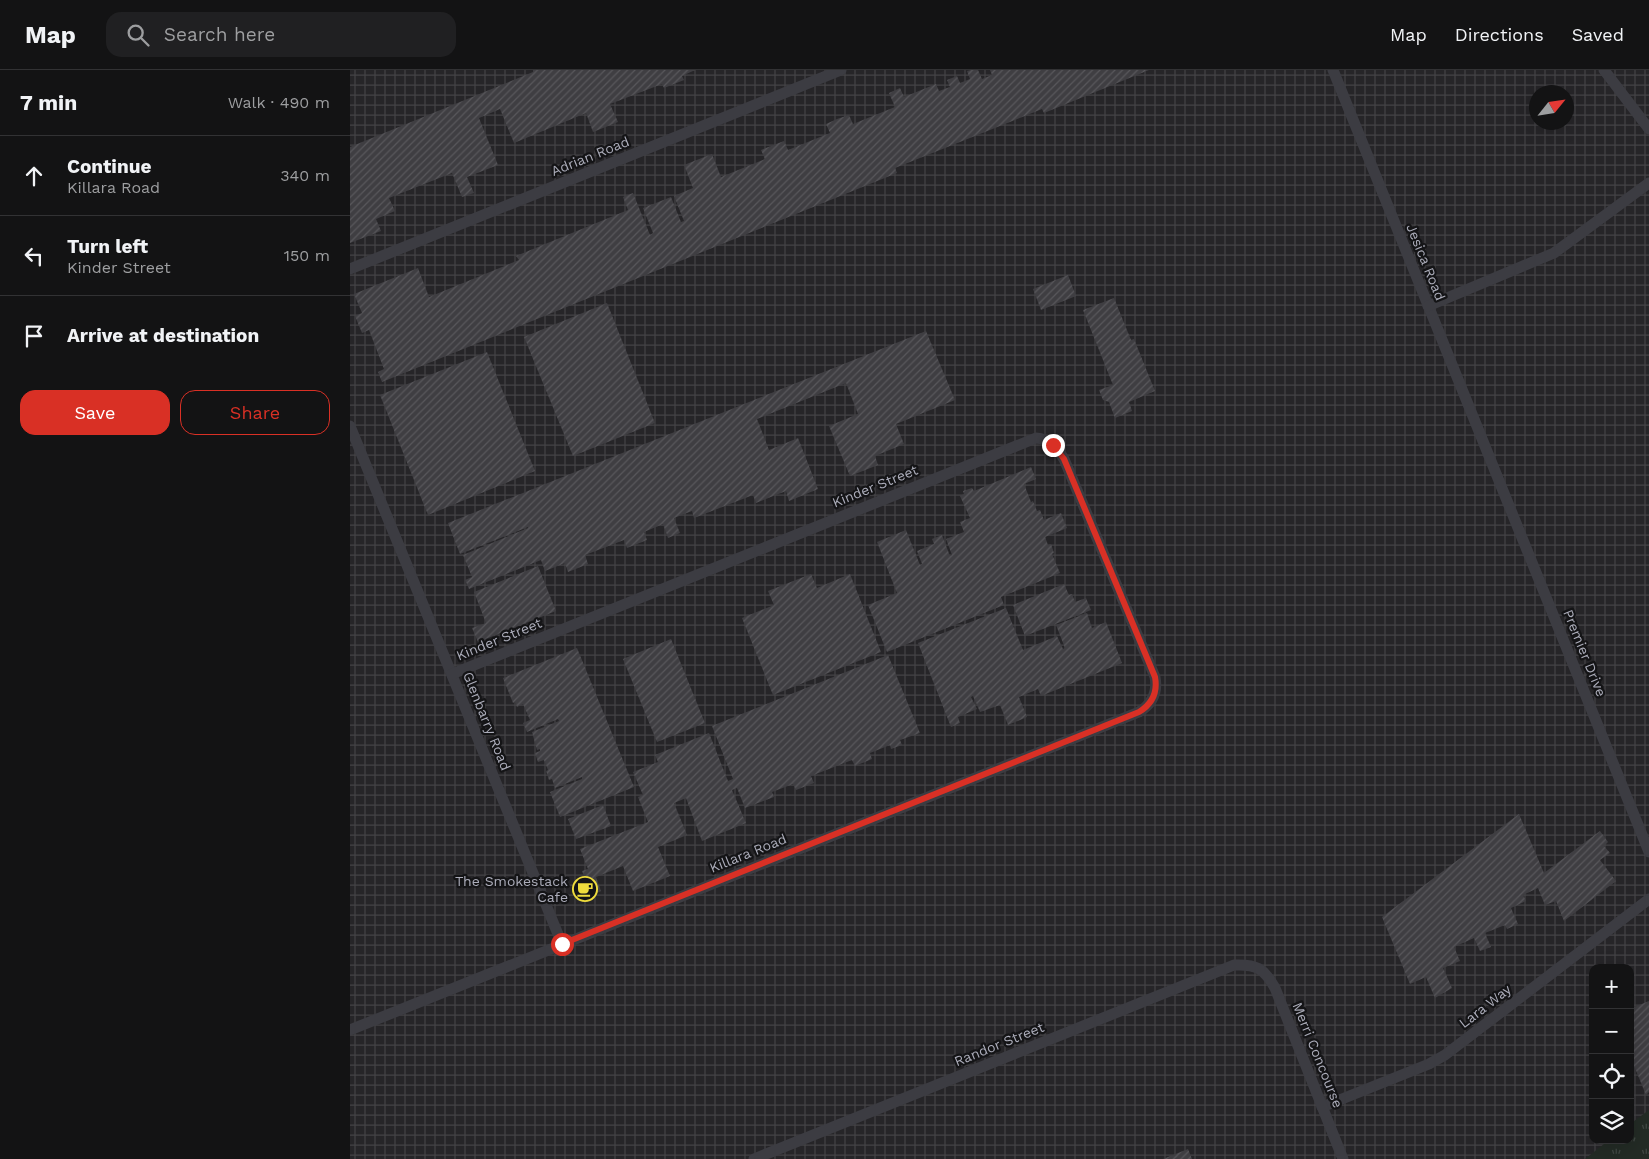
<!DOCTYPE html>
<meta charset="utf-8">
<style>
:root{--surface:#131314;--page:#202022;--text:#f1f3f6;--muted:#9d9ea0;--line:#323234;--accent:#d93025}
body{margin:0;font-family:"Work Sans",sans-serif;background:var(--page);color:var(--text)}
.controls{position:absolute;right:15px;bottom:15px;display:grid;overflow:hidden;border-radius:10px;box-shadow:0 5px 20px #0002}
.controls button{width:45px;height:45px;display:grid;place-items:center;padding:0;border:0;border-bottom:1px solid var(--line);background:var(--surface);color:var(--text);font:25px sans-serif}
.compass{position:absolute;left:1179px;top:15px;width:45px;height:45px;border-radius:50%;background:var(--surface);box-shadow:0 5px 20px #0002;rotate:60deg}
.stop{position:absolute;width:15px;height:15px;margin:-11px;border:4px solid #d93025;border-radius:50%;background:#fff}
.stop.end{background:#d93025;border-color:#fff;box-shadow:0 1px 5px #0008}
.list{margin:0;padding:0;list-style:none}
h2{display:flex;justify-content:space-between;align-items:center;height:65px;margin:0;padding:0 20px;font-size:21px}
h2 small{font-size:16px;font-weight:400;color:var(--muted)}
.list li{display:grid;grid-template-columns:32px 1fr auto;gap:15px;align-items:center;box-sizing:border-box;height:80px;padding:0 20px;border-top:1px solid var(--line)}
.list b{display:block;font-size:19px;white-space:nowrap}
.list p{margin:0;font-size:16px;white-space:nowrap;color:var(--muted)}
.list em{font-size:16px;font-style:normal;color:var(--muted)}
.actions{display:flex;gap:10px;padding:15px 20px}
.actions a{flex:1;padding:11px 0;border:1px solid var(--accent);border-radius:15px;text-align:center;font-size:18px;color:var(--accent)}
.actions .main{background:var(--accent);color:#fff}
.icon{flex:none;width:28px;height:28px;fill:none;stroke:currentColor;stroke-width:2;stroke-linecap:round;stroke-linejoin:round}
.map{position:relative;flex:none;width:1299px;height:1089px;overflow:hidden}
header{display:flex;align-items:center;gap:30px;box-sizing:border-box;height:70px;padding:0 25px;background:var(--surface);border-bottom:1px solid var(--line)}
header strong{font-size:24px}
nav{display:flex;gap:28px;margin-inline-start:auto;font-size:18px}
.search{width:350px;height:45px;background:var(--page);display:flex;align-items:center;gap:12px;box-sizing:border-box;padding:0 18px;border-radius:15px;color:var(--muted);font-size:19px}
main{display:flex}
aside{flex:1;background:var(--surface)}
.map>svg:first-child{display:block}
.industrial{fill:url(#industrial-grid);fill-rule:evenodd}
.grass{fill:url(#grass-tufts)}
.building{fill:url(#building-hatch)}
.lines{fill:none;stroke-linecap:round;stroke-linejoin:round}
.minor{stroke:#3c3c42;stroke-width:11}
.route{stroke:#d93025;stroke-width:6}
.labels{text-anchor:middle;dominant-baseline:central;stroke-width:4.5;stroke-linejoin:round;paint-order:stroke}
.street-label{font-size:14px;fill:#acadba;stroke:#141416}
.poi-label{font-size:14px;fill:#acadba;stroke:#141416;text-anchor:end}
</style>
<header>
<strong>Map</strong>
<div class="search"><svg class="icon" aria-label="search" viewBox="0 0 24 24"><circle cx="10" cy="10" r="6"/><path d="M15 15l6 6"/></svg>Search here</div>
<nav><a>Map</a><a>Directions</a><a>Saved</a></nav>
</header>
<main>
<aside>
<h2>7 min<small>Walk · 490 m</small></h2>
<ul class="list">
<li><svg class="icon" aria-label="ahead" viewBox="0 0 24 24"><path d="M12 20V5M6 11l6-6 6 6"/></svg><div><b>Continue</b><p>Killara Road</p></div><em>340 m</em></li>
<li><svg class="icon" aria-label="left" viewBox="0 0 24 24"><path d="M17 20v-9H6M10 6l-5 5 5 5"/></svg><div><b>Turn left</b><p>Kinder Street</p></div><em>150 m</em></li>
<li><svg class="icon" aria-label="arrive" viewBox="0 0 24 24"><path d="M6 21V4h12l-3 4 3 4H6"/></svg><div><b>Arrive at destination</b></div></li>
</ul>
<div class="actions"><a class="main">Save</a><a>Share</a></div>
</aside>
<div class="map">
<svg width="1299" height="1089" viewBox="0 0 1299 1089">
<defs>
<pattern id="industrial-grid" width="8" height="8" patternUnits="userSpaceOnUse" patternTransform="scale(1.25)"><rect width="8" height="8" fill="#262528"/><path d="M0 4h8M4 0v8" fill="none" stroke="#434245"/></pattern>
<pattern id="grass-tufts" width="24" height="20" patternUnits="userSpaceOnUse" patternTransform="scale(1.25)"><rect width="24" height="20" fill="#232b25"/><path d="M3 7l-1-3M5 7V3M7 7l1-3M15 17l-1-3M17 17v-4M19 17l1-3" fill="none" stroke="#404743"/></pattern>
<pattern id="building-hatch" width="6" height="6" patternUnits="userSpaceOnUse" patternTransform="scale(1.25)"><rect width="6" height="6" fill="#3f3e42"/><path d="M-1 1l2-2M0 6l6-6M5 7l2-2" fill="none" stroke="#58575b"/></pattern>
</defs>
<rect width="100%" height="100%" fill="#19191b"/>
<!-- industrial -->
<path class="industrial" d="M0,0H1299V1041L1280,1056V898H1243V1070H1261L1236,1089H0ZM1186,22H1216V52H1186Z"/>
<!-- grass -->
<path class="grass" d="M1299,1040V1089H1235L1259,1070H1280V1054Z"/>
<!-- building -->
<g class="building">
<path d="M183,0H345L332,6L334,10L314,18L312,14L260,34L268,52L243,62L236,43L164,73L150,39L129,48L148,95L117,107L124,123L112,127L102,103L39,128L45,141L26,149L31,161L0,173V77L183,2Z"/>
<path d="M621,0H628L632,9L642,5L640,0H799L694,43L692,39L545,98L547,103L32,312L28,302L34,299L19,260L12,263L5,246L12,243L4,224L68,198L79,227L169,190L166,186L278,140L273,127L283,123L300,165L303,163L293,138L321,127L331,152L334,151L324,126L343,118L334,95L362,84L371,107L415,89L411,80L434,71L438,80L480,63L476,54L487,49L499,45L503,54L545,37L539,23L550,18L554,27L586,14L589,21L600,17L597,10L607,6L610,13L620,9L617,1Z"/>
<path d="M718,205L726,226L691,240L683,219Z"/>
<path d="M764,228L781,270L784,269L805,321L779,332L782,341L765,348L759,332L753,330L749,320L763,315L733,240Z"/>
<path d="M257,233L305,353L223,386L174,267Z"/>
<path d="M576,261L605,330L546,354L554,374L525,386L528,395L500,406L479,356L508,344L496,313L407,349L419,380L448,368L468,419L439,431L436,421L406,433L403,425L344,448L342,441L324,448L330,463L318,468L313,454L294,462L297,470L277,478L274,470L235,485L238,494L218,502L215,493L195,501L191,490L119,519L115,510L122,507L113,485L178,458V457L110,484L98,453Z"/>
<path d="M137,282L185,401L78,445L30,325Z"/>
<path d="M681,397L686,409L674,414L681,432L683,431L687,441L690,440L694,450L711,443L717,458L695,467L698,475L701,474L704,483L702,484L710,503L651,527L654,535L537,582L518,535L547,523L527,472L556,460L570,495L572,494L567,481L584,474L582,469L592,465L600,486L602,485L596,469L614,462L610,452L620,448L610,426L614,424L613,421L622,418L624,421Z"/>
<path d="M188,496L206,541L128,572L122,558L136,553L124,522Z"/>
<path d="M461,504L467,518L500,504L531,582L423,625L392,548L424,535L418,521Z"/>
<path d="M714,514L719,525L722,524L725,532L736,528L741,540L675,566L663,535Z"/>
<path d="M656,538L673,580L707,566L713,579L715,578L706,555L737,543L742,558L756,552L772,593L691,626L688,619L669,627L677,647L658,655L650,635L630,642L623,626L621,627L627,639L608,647L610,653L601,657L568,573Z"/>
<path d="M321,569L355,653L307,672L273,589Z"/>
<path d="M227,578L284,717L210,747L200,722L232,709V707L205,718L202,709L199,710L196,701L198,700L194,690L188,692L185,683L190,681V679L187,680L182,662L209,651L208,649L177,662L173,653L180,650L173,634L167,637L165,632L163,633L153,608Z"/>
<path d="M538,585L570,663L550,670L552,675L541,679L540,675L520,683L522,689L505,696L502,690L461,706L464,713L446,720L443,714L422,722L424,727L395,738L387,718L382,720L396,753L352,771L336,728L324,733L337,765L308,777L320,806L283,821L273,796L246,807L251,821L229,831L224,816L236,811L232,801L238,799L230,779L298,752L288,727L293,725L283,702L308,692L305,685L359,663L378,711L383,709L362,656Z"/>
<path d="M253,735L261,756L226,769L218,749Z"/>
<path d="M1169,744L1194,803L1250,761L1258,772L1254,776L1260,783L1250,790L1266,811L1214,851L1206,831L1195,835L1188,818L1173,825L1176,831L1161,838L1168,854L1157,859L1155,855L1135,863L1141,877L1130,881L1124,868L1104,877L1110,891L1093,898L1102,918L1085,928L1076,907L1060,914L1032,847Z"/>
<path d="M1299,931V1022L1296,1025L1280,986V935L1282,938Z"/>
<path d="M838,1079L842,1089H813Z"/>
</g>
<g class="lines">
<!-- minor -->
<g class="minor">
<path d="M983,0L1299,782"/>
<path d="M1254,0L1299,59"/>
<path d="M0,199L491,0"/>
<path d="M1078,236L1204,183L1299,113"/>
<path d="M0,356L212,874"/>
<path d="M0,960L789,642C802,634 808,623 805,607L714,389C707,378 700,369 686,368L102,604"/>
<path d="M972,1037L1079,994L1095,985L1299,829"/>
<path d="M404,1089L884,895C906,894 914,898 925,918L993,1089"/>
</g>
</g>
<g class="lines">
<!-- route -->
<path class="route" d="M212,874L789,642C802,634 808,623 805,607L714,389L703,375"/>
</g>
<!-- icons -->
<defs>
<symbol id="cafe-ring" viewBox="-11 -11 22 22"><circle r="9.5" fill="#141416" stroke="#efdc3d" stroke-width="1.5"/><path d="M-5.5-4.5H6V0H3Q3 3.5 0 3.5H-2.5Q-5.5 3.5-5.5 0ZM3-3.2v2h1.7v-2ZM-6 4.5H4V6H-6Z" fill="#efdc3d"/></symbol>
</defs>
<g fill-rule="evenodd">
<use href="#cafe-ring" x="221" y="805" width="28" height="28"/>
</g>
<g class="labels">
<!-- street labels -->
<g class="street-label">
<text transform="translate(240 86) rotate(-22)">Adrian Road</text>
<text transform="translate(1076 192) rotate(68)">Jesica Road</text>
<text transform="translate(525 416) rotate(-22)">Kinder Street</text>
<text transform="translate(149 569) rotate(-22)">Kinder Street</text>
<text transform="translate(1235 583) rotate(68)">Premier Drive</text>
<text transform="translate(137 651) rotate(68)">Glenbarry Road</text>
<text transform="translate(398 783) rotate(-22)">Killara Road</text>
<text transform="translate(1135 936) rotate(-38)">Lara Way</text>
<text transform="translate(649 974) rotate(-22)">Randor Street</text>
<text transform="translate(968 985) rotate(68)">Merri Concourse</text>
</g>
<!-- poi labels -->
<g class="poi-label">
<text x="218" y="811">The Smokestack<tspan x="218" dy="16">Cafe</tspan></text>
</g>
</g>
</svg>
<div class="controls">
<button>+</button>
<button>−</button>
<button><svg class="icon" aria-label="locate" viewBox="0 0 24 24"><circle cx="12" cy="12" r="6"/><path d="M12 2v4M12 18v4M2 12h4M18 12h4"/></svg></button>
<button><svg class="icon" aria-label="layers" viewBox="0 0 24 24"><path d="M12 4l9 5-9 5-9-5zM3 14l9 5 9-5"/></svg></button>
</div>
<svg class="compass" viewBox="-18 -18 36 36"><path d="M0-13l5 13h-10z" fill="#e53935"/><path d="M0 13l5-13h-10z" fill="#9d9ea0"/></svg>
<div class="stop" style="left:212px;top:874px"></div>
<div class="stop end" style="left:703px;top:375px"></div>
</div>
</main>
